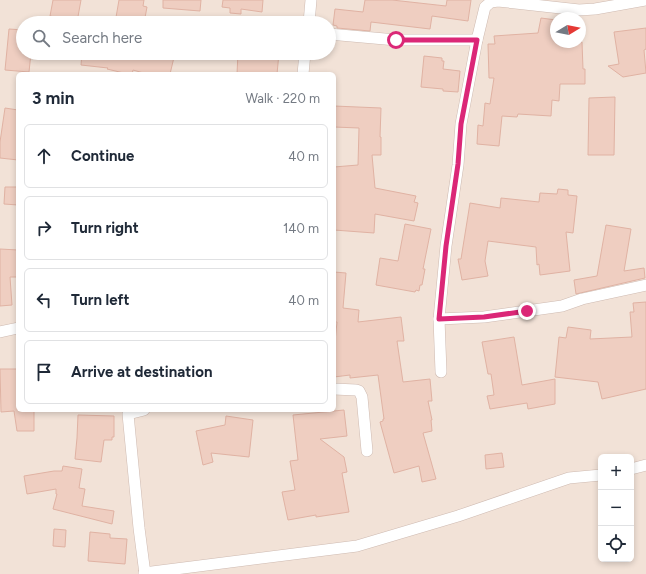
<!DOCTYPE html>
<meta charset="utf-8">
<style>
:root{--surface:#fff;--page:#f6f6f7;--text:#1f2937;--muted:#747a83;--line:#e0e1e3}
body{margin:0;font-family:Figtree,sans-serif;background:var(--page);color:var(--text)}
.controls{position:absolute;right:12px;bottom:12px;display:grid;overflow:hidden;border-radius:6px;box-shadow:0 2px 6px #0003}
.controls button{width:36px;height:36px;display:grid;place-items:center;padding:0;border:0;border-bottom:1px solid var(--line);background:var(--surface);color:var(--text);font:20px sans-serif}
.compass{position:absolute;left:550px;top:12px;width:36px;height:36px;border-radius:50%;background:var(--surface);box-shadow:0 2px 6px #0003;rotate:80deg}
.stop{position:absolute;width:12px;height:12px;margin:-9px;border:3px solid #db2777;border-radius:50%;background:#fff}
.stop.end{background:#db2777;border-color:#fff;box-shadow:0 1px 4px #0008}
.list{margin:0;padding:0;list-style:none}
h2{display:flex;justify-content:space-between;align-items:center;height:52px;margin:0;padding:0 16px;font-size:17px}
h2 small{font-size:13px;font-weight:400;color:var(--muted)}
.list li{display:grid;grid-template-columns:26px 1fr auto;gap:12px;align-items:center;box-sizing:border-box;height:64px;margin:0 8px 8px;padding:0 8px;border:1px solid var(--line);border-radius:6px}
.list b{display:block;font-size:15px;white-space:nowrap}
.list em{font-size:13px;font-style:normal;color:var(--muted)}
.icon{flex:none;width:22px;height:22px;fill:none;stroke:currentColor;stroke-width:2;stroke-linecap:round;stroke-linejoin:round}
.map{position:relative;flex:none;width:646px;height:574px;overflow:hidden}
.search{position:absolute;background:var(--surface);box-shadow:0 2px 6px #0003;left:16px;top:16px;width:320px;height:44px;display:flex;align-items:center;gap:10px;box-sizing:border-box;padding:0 14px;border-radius:22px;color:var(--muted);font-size:15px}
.panel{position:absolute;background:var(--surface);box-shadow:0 2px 6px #0003;left:16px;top:72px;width:320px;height:340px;border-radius:6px}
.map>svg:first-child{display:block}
.residential{fill:#f2e2d7;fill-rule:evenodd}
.building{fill:#efcec1;stroke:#e0b2a3}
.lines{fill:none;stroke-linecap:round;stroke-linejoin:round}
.minor-casing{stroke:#cebab1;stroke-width:12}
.minor{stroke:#fff;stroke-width:11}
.route{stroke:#db2777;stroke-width:5}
</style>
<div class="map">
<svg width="646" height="574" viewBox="0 0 646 574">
<rect width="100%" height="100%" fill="#fbf1e8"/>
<!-- residential -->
<path class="residential" d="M0,0H646V574H0ZM556,18H580V42H556ZM23,23H329V53H23ZM18,74H334V410H18ZM601,457H631V559H601Z"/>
<!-- building -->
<g class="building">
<path d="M53,0H81L77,22L50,16Z"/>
<path d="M119,0H144L143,6L147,7L144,23H115Z"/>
<path d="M163,0H201L200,11L163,8Z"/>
<path d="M223,0H263L262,12L241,9V14L230,13V8L222,7Z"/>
<path d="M365,0H392L446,6L447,0H471L468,21L432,16L430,29L371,22L370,31L337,28V26L333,25L335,9L363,12Z"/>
<path d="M541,18L556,20V42H582L583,69H585V84H560L559,101L552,100L551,116L518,114L517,117L502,116L499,146L477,144L478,125L483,126L485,103L490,104L494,78H489L488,44H495L494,36L538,33Z"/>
<path d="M646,28V49L644,50L646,73L623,77L608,66L619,64L614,32Z"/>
<path d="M9,29L23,30V53H31L29,72L5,70Z"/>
<path d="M82,53H175L170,74H147L133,70L132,74H128L107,69L108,68L81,65Z"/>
<path d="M238,53H279L277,74H237Z"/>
<path d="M424,56L442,58V61H444L443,69L460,71L458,92L443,91V89L421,87Z"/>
<path d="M615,97L614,155H588L589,98Z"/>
<path d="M334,106L381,108L380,137H381V155H372L375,188L416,196L414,202L418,203L414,221L375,214L374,233L334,230V167L358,165L359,128L334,127Z"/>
<path d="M5,108L18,110V160L0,158V142Z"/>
<path d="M5,187H18V205L4,204Z"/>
<path d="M558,189L568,190V195L577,196L573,233L566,232L570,271L540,275L539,264L537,265L536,247L488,241L485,261L488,276L462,280L458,259H461L470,203L500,208L501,198L539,202L540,193L557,194Z"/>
<path d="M405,224L431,229L423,269H425L422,285H420L419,291L416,290L415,292L376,285L380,258L398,261Z"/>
<path d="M606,225L631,229L624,271L644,268L645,278L576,294L574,280L597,276Z"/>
<path d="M0,249L18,250V277H10L12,305L0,306Z"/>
<path d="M334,272L346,273L343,308L359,310L358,322L401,317L404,341H397L403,382L430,379L432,401H428L432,420H431L432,431L423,433L436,479L422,482L419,466L394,473L380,422L383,421V419H384L378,375L350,378V375L334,377V351L337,322H334Z"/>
<path d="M646,302V389L602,399L598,382L555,377L559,337L566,338L568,327L591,330L590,339L632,337L630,312H634L633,303Z"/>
<path d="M514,337L522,385L555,379V404L528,409L527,403L490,409L487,396L494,395L491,374H488L482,342Z"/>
<path d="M0,369H18V410H34V431H17L14,411L1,412Z"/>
<path d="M344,410L347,436L320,439L344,457L347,472L342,473L349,512L316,517V515L288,520L282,492L295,490L290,461L298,460L293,415Z"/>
<path d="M78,415L114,416V437H112V440H104L101,462L75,459L77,438Z"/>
<path d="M226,416L253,420L249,457L211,453L213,462L203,465L196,431L225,425Z"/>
<path d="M502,453L504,467L486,469L485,455Z"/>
<path d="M63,466L82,469L79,488L85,489L82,506L114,511L112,524L53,509L57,494H56V489L27,494L24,476L54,471H62Z"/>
<path d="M54,529L66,530L65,547L53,546Z"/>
<path d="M90,532L110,534V538L127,539L125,564L88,561Z"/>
</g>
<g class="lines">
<defs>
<g id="minor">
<path d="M309,23L311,0"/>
<path d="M329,34L396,40H477L461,124L458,165L446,246L439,319L441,372"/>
<path d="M477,40L485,7L491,2L498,1L579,10L595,9L646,0"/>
<path d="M303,74L305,53"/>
<path d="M439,319L484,317L562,306L582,299L646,285"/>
<path d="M0,332L18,328"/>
<path d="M334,389L356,390L359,391L362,397L367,451"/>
<path d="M144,410L128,414L139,528L145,574"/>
<path d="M631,469L646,465"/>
<path d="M144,573L357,546L458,516L569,478L601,475"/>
</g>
</defs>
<!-- minor casing -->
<use href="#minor" class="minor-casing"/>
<!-- minor -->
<use href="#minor" class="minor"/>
</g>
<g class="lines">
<!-- route -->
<path class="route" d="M396,40H477L461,124L458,164L446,246L439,319L484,317L527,311"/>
</g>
</svg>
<div class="controls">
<button>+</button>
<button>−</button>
<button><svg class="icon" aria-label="locate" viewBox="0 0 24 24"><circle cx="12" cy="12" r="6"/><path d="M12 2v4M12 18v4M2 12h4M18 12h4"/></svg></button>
</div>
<svg class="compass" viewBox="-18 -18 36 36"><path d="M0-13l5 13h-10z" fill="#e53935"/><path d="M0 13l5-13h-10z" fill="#747a83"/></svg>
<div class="stop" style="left:396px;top:40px"></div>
<div class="stop end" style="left:527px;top:311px"></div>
<div class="search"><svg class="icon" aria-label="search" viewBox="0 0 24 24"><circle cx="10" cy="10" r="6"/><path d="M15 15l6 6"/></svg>Search here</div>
<section class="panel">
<h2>3 min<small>Walk · 220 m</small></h2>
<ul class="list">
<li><svg class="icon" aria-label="ahead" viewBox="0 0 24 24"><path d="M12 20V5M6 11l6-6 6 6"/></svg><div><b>Continue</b></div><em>40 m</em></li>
<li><svg class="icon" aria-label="right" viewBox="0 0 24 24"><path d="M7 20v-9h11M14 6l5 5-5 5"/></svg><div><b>Turn right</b></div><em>140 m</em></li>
<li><svg class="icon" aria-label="left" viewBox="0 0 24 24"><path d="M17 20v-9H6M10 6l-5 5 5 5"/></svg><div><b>Turn left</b></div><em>40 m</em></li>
<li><svg class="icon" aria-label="arrive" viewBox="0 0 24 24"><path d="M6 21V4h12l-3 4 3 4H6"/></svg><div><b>Arrive at destination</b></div></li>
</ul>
</section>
</div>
